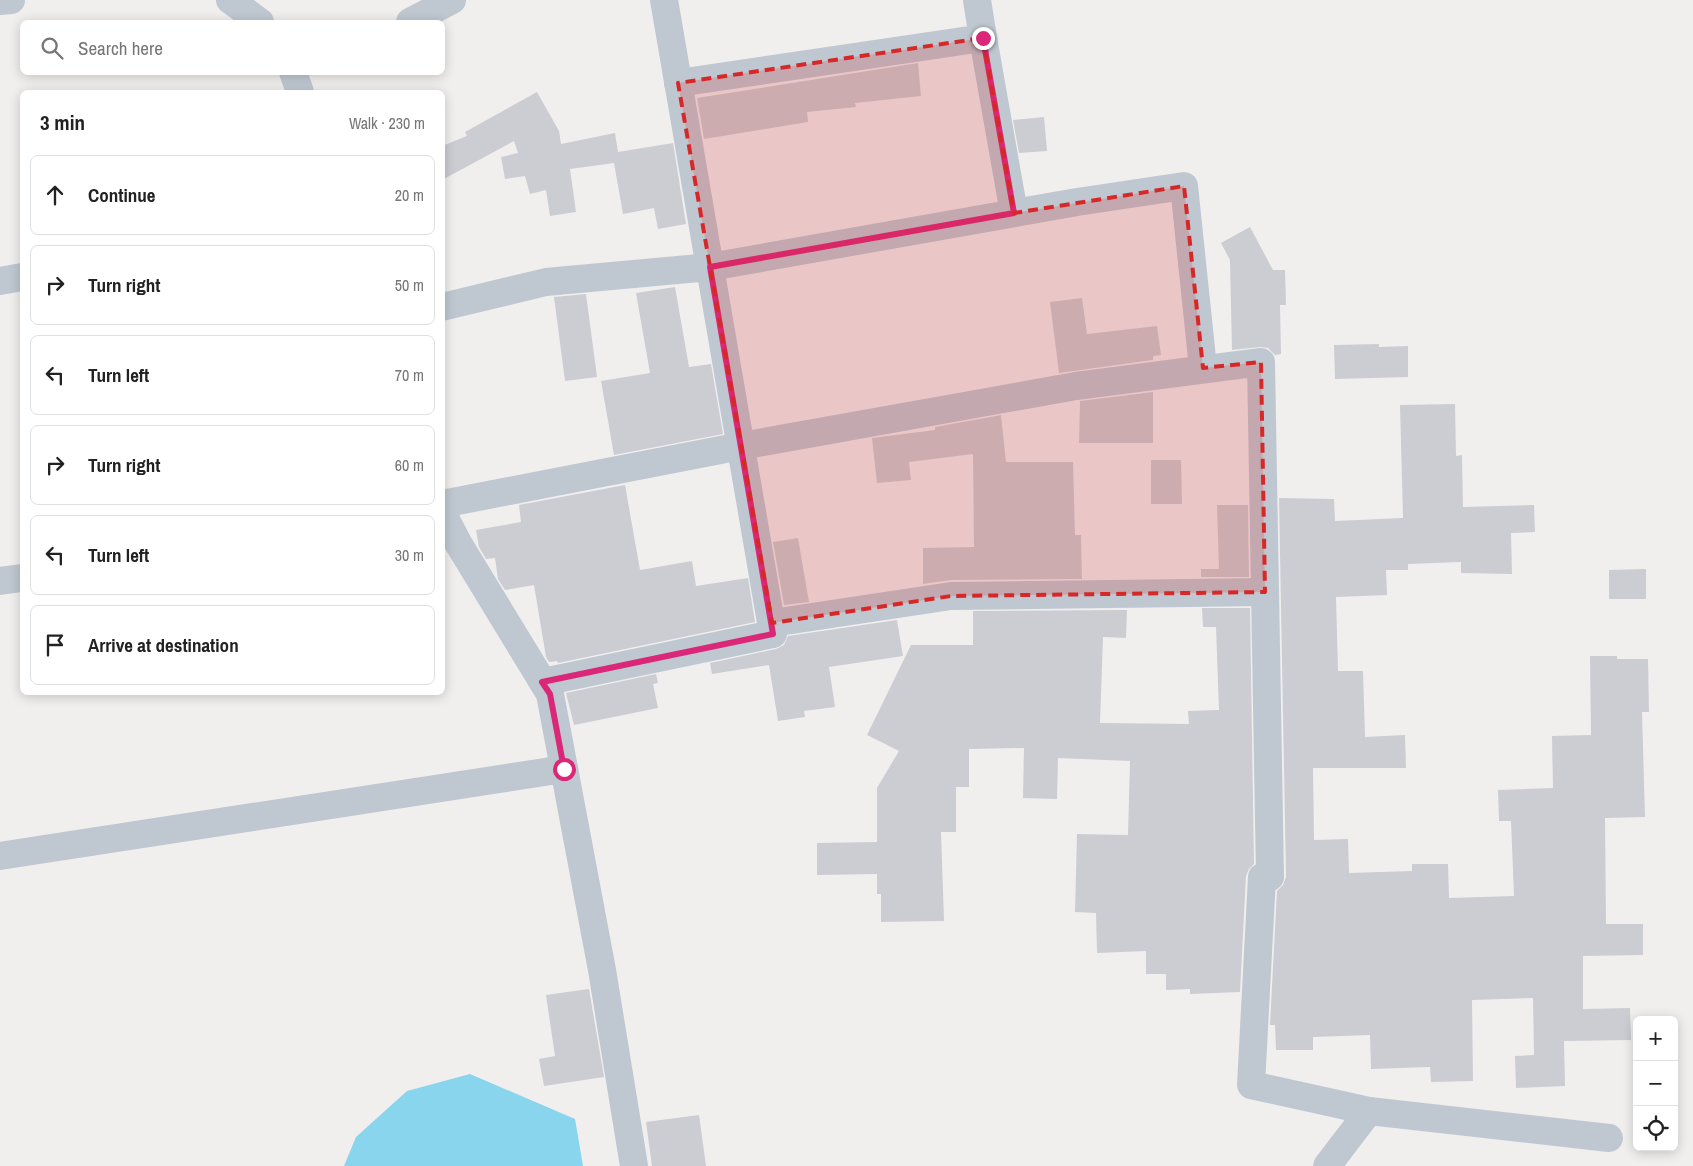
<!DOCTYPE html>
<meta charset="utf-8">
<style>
:root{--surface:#fff;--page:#f2f2f2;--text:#222;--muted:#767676;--line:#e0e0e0}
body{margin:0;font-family:"Archivo Narrow",sans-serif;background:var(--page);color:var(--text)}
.controls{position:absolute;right:15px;bottom:15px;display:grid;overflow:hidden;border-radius:8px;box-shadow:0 2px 12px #0003}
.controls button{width:45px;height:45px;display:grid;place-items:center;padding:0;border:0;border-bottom:1px solid var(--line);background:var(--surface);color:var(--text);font:25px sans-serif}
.stop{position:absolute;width:15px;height:15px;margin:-11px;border:4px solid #db2777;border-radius:50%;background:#fff}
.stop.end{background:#db2777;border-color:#fff;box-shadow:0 1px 5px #0008}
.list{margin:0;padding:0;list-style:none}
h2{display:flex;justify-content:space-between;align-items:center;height:65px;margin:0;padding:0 20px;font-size:21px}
h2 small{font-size:16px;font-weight:400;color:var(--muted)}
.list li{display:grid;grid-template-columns:32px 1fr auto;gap:15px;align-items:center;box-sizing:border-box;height:80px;margin:0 10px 10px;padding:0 10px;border:1px solid var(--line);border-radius:8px}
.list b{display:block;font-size:19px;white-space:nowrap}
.list em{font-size:16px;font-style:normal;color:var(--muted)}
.icon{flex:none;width:28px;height:28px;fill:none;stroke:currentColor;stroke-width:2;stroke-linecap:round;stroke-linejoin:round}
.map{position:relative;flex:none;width:1693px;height:1166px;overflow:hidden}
.search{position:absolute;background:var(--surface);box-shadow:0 2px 12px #0003;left:20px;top:20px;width:425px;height:55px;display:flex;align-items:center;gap:12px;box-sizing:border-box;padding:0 18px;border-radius:8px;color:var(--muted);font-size:19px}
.panel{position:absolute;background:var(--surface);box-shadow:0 2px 12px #0003;left:20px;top:90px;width:425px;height:605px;border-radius:8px}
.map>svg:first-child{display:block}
.water{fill:#88d5ed}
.building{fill:#cbcdd3}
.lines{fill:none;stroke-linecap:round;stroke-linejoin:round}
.minor{stroke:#bfc8d1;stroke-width:28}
.route{stroke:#db2777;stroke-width:6}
.marked{fill:#d62828;fill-opacity:0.2;stroke:#d62828;stroke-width:4;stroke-dasharray:10 6;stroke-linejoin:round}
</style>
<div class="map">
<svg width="1693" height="1166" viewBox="0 0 1693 1166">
<rect width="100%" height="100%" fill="#f1eeee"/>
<!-- water -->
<path class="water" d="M470,1074L575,1119L583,1166H344L356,1137L407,1091Z"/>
<!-- building -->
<g class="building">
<path d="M918,63L921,96L855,103L856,107L807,112L808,122L704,139L697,98Z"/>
<path d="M537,92L559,131L561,144L615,133L618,152L673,143L686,224L658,229L654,208L623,214L614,163L570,169L576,212L550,216L546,190L530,194L525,176L505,179L501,157L518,153L514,141L442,180V146L467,136L465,132Z"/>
<path d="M1044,117L1047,151L1019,153L1013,120Z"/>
<path d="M1250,227L1273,270H1285L1286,305H1280L1281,354L1275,355L1268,348L1260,347L1232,350L1230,260L1221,243Z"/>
<path d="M675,287L689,367L711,364L723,434L614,455L601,381L650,373L636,293Z"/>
<path d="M586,294L597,377L565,381L554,297Z"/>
<path d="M1082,298L1087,334L1157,326L1161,355L1153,356V360L1059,373L1050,302Z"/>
<path d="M1379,344V347L1408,346V377L1335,379L1334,345Z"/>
<path d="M1153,392V443H1079L1080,401Z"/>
<path d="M1455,404L1456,456L1462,455L1463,507L1534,505L1535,532L1511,533L1512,574L1461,573V562L1408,564V570H1386L1387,595L1336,597L1338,671H1363L1365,737L1405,735L1406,768H1313L1314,840L1348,839L1349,873L1412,871V864H1448L1449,898L1514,896L1511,821H1499L1498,790L1553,788L1552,736L1591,735L1590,656H1617V659H1648L1649,712H1642L1645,817L1605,818L1606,924H1643V955L1583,956V1009L1630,1008L1631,1040L1564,1041L1565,1086L1516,1088L1515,1056L1534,1055L1533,998L1472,1000L1473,1081L1431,1082L1430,1067L1371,1069L1370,1035L1313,1037V1050H1276L1275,1025H1270L1277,891L1283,885L1286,877L1279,498L1334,499L1335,521L1403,518L1400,405Z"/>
<path d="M1001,415L1006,462H1073L1075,535H1081L1082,579L951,580L923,584V548L974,547L973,454L909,462L911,480L877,483L872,438L935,430V427Z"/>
<path d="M1151,460H1181L1182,504H1151Z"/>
<path d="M625,485L640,570L692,561L696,586L748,578L755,622L558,663L557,661L549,662L546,657L534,585L505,590L498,579L495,558L486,559L479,547L476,530L521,522L519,505Z"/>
<path d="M1217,505H1248L1249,577H1201V569H1219Z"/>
<path d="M798,538L809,602L784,605L773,542Z"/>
<path d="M1646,569V599H1609V570Z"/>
<path d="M1202,608H1250L1254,864L1249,869L1246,876L1240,992L1190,994V989L1166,990V974H1146V951L1097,953L1096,913L1075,912L1077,834L1128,835L1130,761L1058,758L1057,799L1023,798L1024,748L969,749V787H956V832H941L944,921L881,922V894H877V874L817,875V843L877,842V788L899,751L867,735L911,645H973V611L1127,610L1126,638L1103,637L1100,723L1189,724L1188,711L1219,710L1216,627H1203Z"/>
<path d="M897,620L903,656L829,667L835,707L804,711L805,717L778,721L769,665L712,674L710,663L776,649L784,645L788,636Z"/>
<path d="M656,674L658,683L653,684L658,708L574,725L566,693Z"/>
<path d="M589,989L604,1077L544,1086L539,1059L555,1056L546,995Z"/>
<path d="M699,1115L706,1166H652L646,1122Z"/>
</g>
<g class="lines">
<!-- minor -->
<g class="minor">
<path d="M230,0L260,22"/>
<path d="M0,1L11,0"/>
<path d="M410,22L452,0"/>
<path d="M983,38L1014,213"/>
<path d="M293,72L300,92"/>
<path d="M678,83L983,38L977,0"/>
<path d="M0,281L22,277"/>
<path d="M442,307L546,282L710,267L1077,202L1184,186L1203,368"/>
<path d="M442,504L741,446L1076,386L1261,362L1270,877H1262L1251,1085L1369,1111"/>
<path d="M442,512L458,543L550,694L602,970L634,1166"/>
<path d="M0,581L22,578"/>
<path d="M772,623L951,596L1265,592"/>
<path d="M543,682L773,634L664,0"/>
<path d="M0,856L564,769"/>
<path d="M1327,1166L1369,1111L1609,1138"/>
</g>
</g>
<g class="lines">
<!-- route -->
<path class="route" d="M564,769L550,694L542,682L773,634L710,267L1014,213L983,38"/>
</g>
<!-- marked area -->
<path class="marked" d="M983,38L1014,213L1184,186L1203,368L1261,362L1265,592L951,596L772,623L678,83Z"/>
</svg>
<div class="controls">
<button>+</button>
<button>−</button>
<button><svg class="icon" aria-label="locate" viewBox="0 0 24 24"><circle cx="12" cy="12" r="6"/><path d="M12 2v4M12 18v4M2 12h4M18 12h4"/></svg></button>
</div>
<div class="stop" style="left:564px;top:769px"></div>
<div class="stop end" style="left:983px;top:38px"></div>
<div class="search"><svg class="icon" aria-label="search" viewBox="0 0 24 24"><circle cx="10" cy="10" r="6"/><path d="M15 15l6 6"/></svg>Search here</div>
<section class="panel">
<h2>3 min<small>Walk · 230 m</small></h2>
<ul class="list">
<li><svg class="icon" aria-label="ahead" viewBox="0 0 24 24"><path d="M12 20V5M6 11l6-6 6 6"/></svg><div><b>Continue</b></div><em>20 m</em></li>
<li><svg class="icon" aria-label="right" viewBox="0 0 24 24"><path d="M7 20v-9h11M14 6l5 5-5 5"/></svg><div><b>Turn right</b></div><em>50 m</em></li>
<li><svg class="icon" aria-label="left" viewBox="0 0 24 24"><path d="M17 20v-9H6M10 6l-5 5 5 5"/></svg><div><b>Turn left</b></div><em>70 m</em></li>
<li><svg class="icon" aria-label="right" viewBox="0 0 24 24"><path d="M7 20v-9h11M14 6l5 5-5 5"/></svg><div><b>Turn right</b></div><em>60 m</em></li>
<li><svg class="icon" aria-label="left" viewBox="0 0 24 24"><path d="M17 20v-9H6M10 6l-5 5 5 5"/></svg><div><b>Turn left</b></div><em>30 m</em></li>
<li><svg class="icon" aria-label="arrive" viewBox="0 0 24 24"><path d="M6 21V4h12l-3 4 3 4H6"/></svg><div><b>Arrive at destination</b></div></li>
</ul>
</section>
</div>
